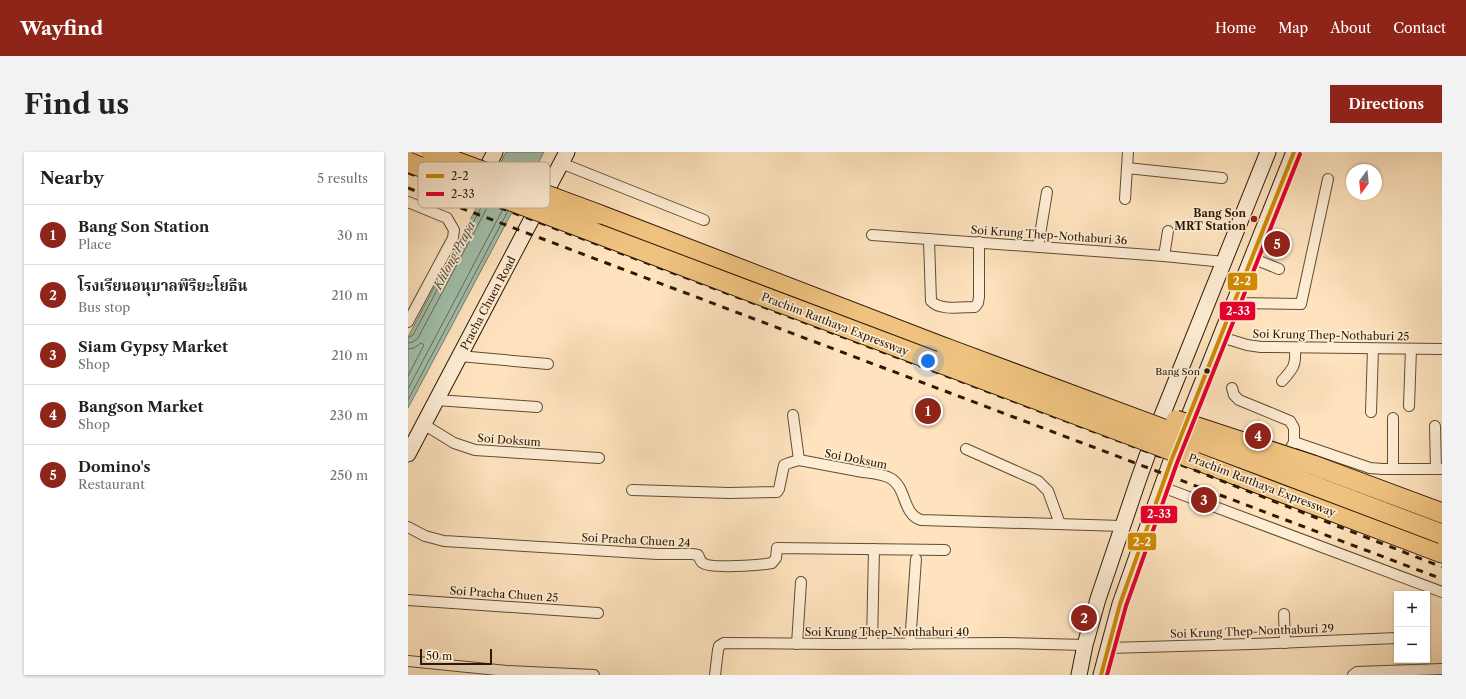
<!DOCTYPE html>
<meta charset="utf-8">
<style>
:root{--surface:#fff;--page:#f2f2f2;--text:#202124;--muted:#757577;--line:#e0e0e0;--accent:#8f2418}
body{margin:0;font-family:"Libre Caslon Text","Noto Serif Thai",serif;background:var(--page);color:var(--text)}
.controls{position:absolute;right:12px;bottom:12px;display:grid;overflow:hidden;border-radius:0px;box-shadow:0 1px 3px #0004}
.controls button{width:36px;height:36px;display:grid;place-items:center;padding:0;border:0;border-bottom:1px solid var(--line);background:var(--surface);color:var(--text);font:20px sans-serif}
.compass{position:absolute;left:938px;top:12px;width:36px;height:36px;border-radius:50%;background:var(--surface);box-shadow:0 1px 3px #0004;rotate:195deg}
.scale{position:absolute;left:12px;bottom:10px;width:72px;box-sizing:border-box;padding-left:4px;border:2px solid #2d1a05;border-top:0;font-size:11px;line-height:14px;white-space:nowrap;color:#2d1a05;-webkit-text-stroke:3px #feedd5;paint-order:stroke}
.you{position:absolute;left:520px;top:209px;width:14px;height:14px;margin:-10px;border:3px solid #fff;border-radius:50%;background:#1a73e8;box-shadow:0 0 0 6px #1a73e833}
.badge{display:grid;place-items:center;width:26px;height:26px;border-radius:50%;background:var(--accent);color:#fff;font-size:13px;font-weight:700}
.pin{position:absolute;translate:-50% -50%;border:2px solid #fff;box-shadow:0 1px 4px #0006}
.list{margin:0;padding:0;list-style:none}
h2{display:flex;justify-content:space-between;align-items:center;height:52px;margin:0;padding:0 16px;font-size:17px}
h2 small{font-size:13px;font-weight:400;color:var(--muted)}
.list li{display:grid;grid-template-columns:26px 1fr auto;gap:12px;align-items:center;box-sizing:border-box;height:60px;padding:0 16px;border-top:1px solid var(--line)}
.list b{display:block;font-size:15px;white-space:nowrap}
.list p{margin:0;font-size:13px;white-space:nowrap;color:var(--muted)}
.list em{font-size:13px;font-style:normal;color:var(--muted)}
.map{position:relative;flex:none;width:1034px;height:523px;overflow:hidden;border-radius:0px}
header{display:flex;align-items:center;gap:24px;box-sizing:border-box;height:56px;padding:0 20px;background:var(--accent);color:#fff}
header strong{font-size:19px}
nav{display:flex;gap:22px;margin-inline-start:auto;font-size:14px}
.intro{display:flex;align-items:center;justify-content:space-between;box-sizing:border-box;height:96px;padding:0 24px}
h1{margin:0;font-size:28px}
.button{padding:10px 18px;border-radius:0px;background:var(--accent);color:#fff;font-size:14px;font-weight:700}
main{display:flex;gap:24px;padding:0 24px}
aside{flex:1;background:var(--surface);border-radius:0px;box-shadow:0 1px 3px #0004}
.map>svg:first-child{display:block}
.water{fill:#a1bfab;stroke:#737d69}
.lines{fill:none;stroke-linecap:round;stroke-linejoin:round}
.shore{stroke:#676c58;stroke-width:1}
.street-casing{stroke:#614c33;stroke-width:12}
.secondary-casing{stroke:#2d1a05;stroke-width:17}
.highway-casing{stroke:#2d1a05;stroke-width:21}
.street{stroke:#feedd5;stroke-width:10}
.secondary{stroke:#feedd5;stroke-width:15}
.highway{stroke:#efc27f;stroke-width:19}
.rail{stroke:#2d1a05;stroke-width:3;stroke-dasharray:7 7;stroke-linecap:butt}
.highway-bridge-casing{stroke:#2d1a05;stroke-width:21;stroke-linecap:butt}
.highway-bridge{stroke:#efc27f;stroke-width:19}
.bus-1-casing{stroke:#feedd5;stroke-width:7}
.bus-2-casing{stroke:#feedd5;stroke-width:7}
.bus-1{stroke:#cf8a01;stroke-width:4}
.bus-2{stroke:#e4002b;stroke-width:4}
.poi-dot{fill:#8f2418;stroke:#feedd5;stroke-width:1.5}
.bus-dot{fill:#2d1a05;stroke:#feedd5;stroke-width:1.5}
.labels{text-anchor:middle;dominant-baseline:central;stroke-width:3.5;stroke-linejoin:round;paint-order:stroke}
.bus-label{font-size:10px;fill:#2d1a05;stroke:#feedd5;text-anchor:end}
.poi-label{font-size:11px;font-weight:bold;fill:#2d1a05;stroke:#feedd5;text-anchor:end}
.street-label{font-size:11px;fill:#2d1a05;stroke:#feedd5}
.water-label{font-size:12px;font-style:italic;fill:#56543f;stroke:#feedd5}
.key{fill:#feedd5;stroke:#bfae97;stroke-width:1}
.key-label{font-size:11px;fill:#2d1a05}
.line-badge{stroke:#feedd5;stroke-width:1.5}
.badge-label{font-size:11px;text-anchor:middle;font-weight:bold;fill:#fff}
</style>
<header>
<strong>Wayfind</strong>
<nav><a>Home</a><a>Map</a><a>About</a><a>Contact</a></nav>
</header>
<div class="intro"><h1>Find us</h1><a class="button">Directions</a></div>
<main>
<aside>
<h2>Nearby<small>5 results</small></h2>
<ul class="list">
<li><span class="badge">1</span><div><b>Bang Son Station</b><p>Place</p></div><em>30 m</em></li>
<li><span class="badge">2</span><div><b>โรงเรียนอนุบาลพิริยะโยธิน</b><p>Bus stop</p></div><em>210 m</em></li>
<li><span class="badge">3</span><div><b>Siam Gypsy Market</b><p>Shop</p></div><em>210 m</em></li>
<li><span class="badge">4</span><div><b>Bangson Market</b><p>Shop</p></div><em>230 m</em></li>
<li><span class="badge">5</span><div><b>Domino's</b><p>Restaurant</p></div><em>250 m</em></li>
</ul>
</aside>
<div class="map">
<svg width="1034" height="523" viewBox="0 0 1034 523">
<rect width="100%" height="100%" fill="#fee3be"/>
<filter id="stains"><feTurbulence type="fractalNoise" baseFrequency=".005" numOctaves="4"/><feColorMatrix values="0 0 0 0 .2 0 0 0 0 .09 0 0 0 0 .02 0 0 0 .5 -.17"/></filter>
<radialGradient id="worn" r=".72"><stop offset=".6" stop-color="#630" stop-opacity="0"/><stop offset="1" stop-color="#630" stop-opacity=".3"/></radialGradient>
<!-- water -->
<path class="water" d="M98,0H136L0,256V185Z"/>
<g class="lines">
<!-- shore -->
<g class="shore">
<path d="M0,186L5,183L76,50"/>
<path d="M0,191L5,190L10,186L81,52"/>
<path d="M0,197L6,196L13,191L16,193L0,224"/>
<path d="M0,237L95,57"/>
<path d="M0,248L100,59"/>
</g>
<defs>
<g id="street">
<path d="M153,11L296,68"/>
<path d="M719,16L814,26"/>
<path d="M717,47L720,0"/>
<path d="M0,50L39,66L46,78L45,86L0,170"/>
<path d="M464,83L756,104L816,110"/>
<path d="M521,87L523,149C532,159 554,155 567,155L570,151L571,145V90"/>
<path d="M630,95L639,40"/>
<path d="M756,104L760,79"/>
<path d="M844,106L871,117"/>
<path d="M827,151L893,152L920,27"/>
<path d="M813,185L839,193L853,195L1034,197"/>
<path d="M51,204L140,212"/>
<path d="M874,229C886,216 888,213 887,196"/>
<path d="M824,236L826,243L831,248L882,269L886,276V290"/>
<path d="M28,248L129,255"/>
<path d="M1001,254L1003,197"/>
<path d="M963,260L965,197"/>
<path d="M385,263L391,308"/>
<path d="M15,272L46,291L67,298L191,306"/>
<path d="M1027,274L1028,317"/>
<path d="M558,297L630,329L640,339L652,372"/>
<path d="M877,307L886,290L962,316L975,317H1034"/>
<path d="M985,317V266"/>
<path d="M754,335L1034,440"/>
<path d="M224,338L321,341L369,340L371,337L376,313L381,311L391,308C412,312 434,316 455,320C463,321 474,322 482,326C499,335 494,362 513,368L714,374"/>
<path d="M0,375L17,384L36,389L249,402H284L290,403C292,406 292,410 295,411C302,417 354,413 364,411L368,406L369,396L537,398"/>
<path d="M0,448L190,461"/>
<path d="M876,462L877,491"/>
<path d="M464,491L466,397"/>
<path d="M389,492L393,430"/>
<path d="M502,492L508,407"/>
<path d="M700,496L843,492L989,486"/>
<path d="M0,509L99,519L186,523"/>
<path d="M307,523L310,498L311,494L316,491L426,492L596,491L677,493"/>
<path d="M945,523L949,520L1034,517"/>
</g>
<g id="secondary">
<path d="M72,29L87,0"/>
<path d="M0,302L159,0"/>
<path d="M671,523L677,493L690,447L731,326L751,271L860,0"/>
<path d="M693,523L712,452L763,309L886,0"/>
</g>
<g id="highway">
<path d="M190,62L538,196"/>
<path d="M783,306L1034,401"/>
</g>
</defs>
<!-- street casing -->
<use href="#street" class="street-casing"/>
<!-- secondary casing -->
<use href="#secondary" class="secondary-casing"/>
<!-- highway casing -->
<use href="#highway" class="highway-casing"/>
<!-- street -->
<use href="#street" class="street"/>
<!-- secondary -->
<use href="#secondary" class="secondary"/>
<!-- highway -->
<use href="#highway" class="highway"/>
<!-- rail -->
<g class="rail">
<path d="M0,21L740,300L1034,415"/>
<path d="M0,36L1034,427"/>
</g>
<defs>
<g id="highway-bridge">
<path d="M23,0L190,62"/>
<path d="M0,10L783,306"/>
<path d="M538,196L796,292L1034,382"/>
<path d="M768,268L905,313L1034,361"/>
</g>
</defs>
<!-- highway-bridge casing -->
<use href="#highway-bridge" class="highway-bridge-casing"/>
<!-- highway-bridge -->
<use href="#highway-bridge" class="highway-bridge"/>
<defs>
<path id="bus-1" d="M693,523L712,452L763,309L886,0"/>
<path id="bus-2" d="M699,523L718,454L769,311L892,2"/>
</defs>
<!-- bus-1 casing -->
<use href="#bus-1" class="bus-1-casing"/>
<!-- bus-2 casing -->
<use href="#bus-2" class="bus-2-casing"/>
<!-- bus-1 -->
<use href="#bus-1" class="bus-1"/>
<!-- bus-2 -->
<use href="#bus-2" class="bus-2"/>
</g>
<!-- markers -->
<circle class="poi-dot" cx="846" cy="67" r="4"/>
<circle class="bus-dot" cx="799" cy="219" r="3.5"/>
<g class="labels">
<!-- bus labels -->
<g class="bus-label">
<text x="792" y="219">Bang Son</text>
</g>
<!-- poi labels -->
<g class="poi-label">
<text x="838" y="61">Bang Son<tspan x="838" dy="13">MRT Station</tspan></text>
</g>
<!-- street labels -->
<g class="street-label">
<text transform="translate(641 83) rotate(4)">Soi Krung Thep-Nothaburi 36</text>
<text transform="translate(80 151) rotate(-62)">Pracha Chuen Road</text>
<text transform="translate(427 172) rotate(21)">Prachim Ratthaya Expressway</text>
<text transform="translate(923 183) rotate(1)">Soi Krung Thep-Nothaburi 25</text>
<text transform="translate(101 288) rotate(4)">Soi Doksum</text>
<text transform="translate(448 307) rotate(11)">Soi Doksum</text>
<text transform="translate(854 333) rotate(21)">Prachim Ratthaya Expressway</text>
<text transform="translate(228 388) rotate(3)">Soi Pracha Chuen 24</text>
<text transform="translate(96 442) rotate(4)">Soi Pracha Chuen 25</text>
<text transform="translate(844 479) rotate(-2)">Soi Krung Thep-Nonthaburi 29</text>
<text x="479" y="480">Soi Krung Thep-Nonthaburi 40</text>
</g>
<!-- water labels -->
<g class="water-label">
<text transform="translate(46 103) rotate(-62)">Khlong Prapa</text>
</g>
</g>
<!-- legend -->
<rect x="10" y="10" width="132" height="46" rx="6" class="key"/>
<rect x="18" y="22" width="18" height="4" fill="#cf8a01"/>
<rect x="18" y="40" width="18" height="4" fill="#e4002b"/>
<g class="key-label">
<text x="43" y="28">2-2</text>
<text x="43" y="46">2-33</text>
</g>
<g class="line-badge">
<rect x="819" y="120" width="31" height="19" rx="4" fill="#cf8a01"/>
<rect x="811" y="149" width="37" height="20" rx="4" fill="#e4002b"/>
<rect x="732" y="353" width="38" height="19" rx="4" fill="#e4002b"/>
<rect x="719" y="380" width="30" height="19" rx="4" fill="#cf8a01"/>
</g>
<g class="badge-label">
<text x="834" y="133">2-2</text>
<text x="830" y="163">2-33</text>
<text x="751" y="366">2-33</text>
<text x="734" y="394">2-2</text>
</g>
<rect width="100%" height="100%" filter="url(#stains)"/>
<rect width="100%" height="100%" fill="url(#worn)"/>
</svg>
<div class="controls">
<button>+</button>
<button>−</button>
</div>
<svg class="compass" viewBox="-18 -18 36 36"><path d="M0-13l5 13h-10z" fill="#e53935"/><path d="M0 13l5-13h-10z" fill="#757577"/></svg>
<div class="scale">50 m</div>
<div class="you"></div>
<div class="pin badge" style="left:520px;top:259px">1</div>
<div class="pin badge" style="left:676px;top:466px">2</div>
<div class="pin badge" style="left:796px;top:348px">3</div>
<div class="pin badge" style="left:850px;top:284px">4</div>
<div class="pin badge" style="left:869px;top:92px">5</div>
</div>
</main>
